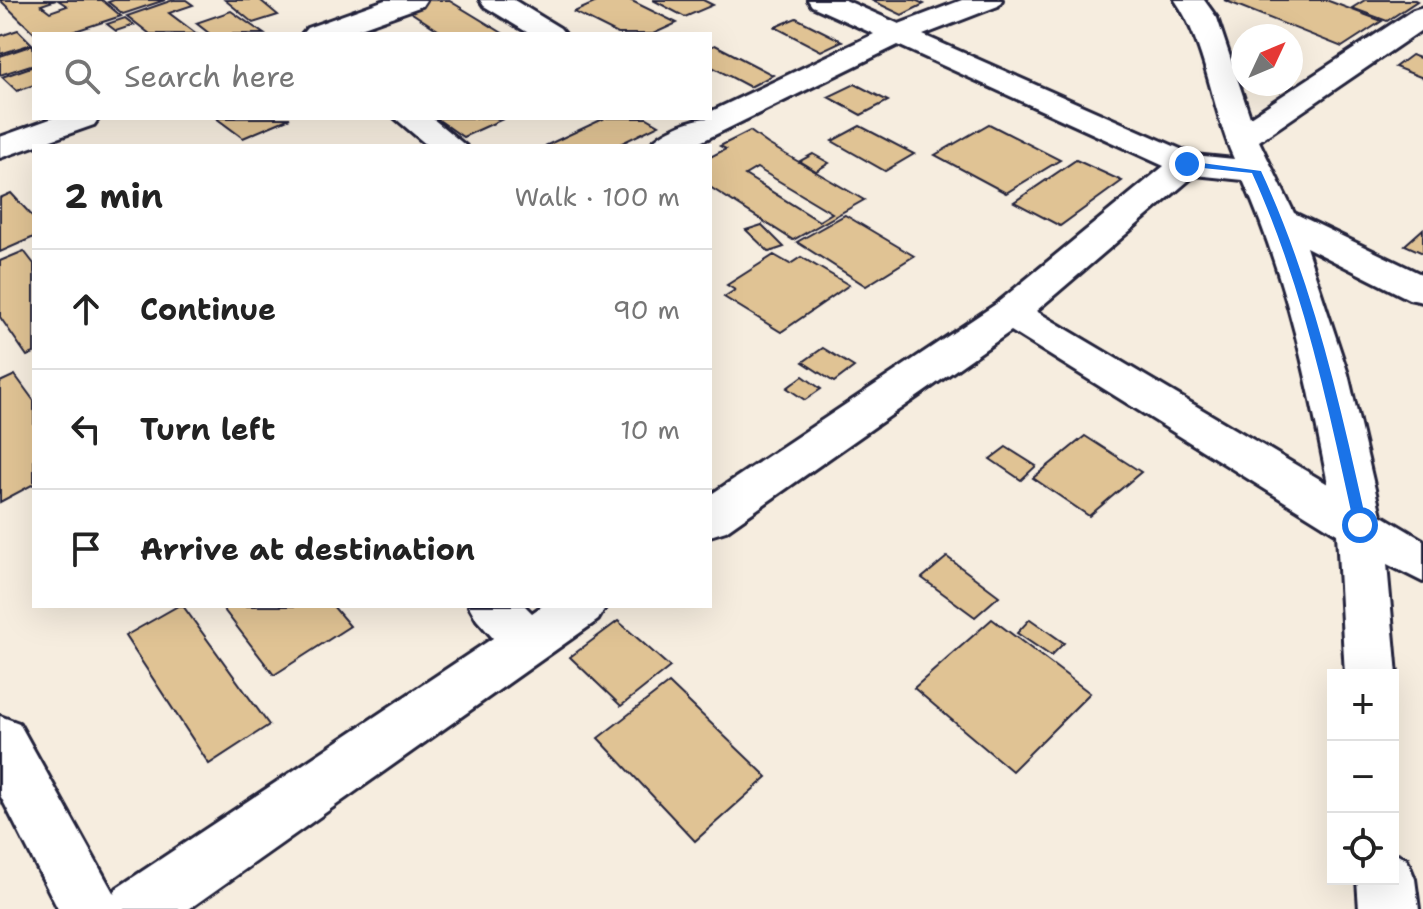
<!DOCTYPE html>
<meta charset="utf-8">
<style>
:root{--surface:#fff;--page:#f6f6f6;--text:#222;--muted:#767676;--line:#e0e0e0}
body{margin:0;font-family:"Shantell Sans",sans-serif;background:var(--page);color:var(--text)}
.controls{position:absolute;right:24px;bottom:24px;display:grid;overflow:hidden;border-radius:0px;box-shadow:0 8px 32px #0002}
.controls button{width:72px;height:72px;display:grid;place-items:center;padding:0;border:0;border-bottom:2px solid var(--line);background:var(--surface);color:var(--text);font:40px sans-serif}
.compass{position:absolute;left:1231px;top:24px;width:72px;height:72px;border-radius:50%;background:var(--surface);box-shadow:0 8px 32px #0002;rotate:46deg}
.stop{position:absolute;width:24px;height:24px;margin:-18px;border:6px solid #1a73e8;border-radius:50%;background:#fff}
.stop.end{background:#1a73e8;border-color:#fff;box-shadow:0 2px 8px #0008}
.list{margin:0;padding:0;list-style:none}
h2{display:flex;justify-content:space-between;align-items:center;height:104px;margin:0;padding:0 32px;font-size:34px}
h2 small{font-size:26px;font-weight:400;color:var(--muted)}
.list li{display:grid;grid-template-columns:52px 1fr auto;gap:24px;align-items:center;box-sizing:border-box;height:120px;padding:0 32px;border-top:2px solid var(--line)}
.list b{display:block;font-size:30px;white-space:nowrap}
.list em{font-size:26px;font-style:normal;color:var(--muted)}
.icon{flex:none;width:44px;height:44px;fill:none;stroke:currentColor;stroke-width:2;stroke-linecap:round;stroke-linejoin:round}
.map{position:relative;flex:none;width:1423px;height:909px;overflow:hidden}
.search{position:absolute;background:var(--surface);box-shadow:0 8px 32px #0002;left:32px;top:32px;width:680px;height:88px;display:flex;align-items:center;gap:20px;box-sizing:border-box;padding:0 28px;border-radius:0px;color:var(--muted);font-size:30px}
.panel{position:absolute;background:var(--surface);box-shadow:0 8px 32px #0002;left:32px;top:144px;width:680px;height:464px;border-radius:0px}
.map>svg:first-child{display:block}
.building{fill:#e0c394;stroke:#22223b;stroke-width:2;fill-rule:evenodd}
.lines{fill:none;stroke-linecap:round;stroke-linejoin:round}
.minor-casing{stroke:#22223b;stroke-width:6}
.minor{fill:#fff;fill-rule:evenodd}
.route{fill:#1a73e8}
</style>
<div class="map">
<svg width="1423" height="909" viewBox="0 0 1423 909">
<rect width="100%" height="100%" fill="#f6eddf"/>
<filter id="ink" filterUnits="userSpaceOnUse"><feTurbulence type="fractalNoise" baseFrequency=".0125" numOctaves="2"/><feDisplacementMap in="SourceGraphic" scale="16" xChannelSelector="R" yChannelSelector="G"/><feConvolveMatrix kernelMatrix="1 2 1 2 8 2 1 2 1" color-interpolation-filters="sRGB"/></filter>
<g filter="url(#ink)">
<!-- building -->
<g class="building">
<path d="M0,0H56L41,5L50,12L67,6L58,0H102L121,16L66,34H35Z"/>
<path d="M114,0H165L123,14L108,2Z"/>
<path d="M173,0H186L193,5L169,13L197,34H150L127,16Z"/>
<path d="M225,0H260L278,15L253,23Z"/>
<path d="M422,0H448L504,34H444L403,7Z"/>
<path d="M601,0H630L677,23L653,34H618L574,12Z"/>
<path d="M653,0H703L713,5L685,17Z"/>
<path d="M871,0H915L924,4L902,15Z"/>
<path d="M1224,0H1326L1382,21L1342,47Z"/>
<path d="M1365,0H1415L1417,1L1387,21L1352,8Z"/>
<path d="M231,11L264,34H210L196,23Z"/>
<path d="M125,18L134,25L116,31L107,24Z"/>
<path d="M796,18L842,41L821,51L775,27Z"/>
<path d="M18,30L32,44L0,54V36Z"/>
<path d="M33,45L34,64L0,75V56Z"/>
<path d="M715,45L773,75L750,87L710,66V47Z"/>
<path d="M1411,55L1423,59V78L1395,67Z"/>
<path d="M34,66V85L17,91L2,77Z"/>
<path d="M855,84L888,101L861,115L828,97Z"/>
<path d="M216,118H290L243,138Z"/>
<path d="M436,118H505L463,137Z"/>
<path d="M605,118H647L659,125L616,146H545Z"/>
<path d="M989,124L1060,160L1006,193L935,155Z"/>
<path d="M860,126L914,154L885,171L832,141Z"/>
<path d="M750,131L768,144L864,200L793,240L710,187V157L726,149L720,146ZM757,168L832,213L819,221L745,175Z"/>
<path d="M813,154L829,163L816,171L800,161Z"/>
<path d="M1076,160L1122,181L1060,226L1014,202Z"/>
<path d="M11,193L34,218V237L0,252V198Z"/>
<path d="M845,215L914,256L866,286L797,242Z"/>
<path d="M762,225L784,247L769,252L746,230Z"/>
<path d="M1423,229V253L1405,245Z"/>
<path d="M24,251L34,264V353L27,356L0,317V261Z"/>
<path d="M774,255L790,264L801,257L849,285L781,332L724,297L735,290L727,285Z"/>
<path d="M823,348L854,367L834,382L803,362Z"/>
<path d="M15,375L34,401V484L0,502V382Z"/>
<path d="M803,376L821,389L805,400L787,388Z"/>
<path d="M1085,436L1141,472L1089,516L1033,478Z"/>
<path d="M1006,447L1036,466L1021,480L990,459Z"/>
<path d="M947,557L999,596L975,617L922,578Z"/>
<path d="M178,606H183L269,725L209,764L125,636Z"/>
<path d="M221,606H333L350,626L274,675Z"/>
<path d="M992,619L1090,693L1012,771L914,688Z"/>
<path d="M1030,619L1064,643L1051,656L1017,633Z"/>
<path d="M618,621L670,667L621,706L570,657Z"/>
<path d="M669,683L767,777L695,841L598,738Z"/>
</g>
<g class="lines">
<defs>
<g id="minor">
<path d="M385,0H426L422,6L344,34H302L307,28Z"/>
<path d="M480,0H514L560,28L565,34H530L484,6Z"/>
<path d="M808,0H845L899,24L962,0H1002L998,6L923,35L1194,155L1234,159C1211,107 1207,46 1175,0H1204L1217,18L1250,117L1413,10L1423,7V29L1259,141L1294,213L1423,275V302L1409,299L1306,247L1348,374L1381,515L1423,540V582L1387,564L1397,675L1393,683V675H1345L1337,534L1011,331L726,531L710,536V495L996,304L1164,166L898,45L692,146H649C660,131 692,118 710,118V112L874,34L812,6ZM1195,175L1243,180C1286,276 1308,381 1328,484L1036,311Z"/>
<path d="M53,118H99L94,125L0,158V137Z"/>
<path d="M395,118H432L466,146H428Z"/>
<path d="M469,606H525L532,613L542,606H606L598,620L189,909H58L0,795V716L19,723L114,894L117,888L493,638L477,620Z"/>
<path d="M1393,853L1407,859L1415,879L1419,909H1359L1357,879H1393Z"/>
</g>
</defs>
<!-- minor casing -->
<use href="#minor" class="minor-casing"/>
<!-- minor -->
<use href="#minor" class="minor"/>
</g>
</g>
<!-- route -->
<path class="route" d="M1187,161L1261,171C1313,283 1340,404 1367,525L1365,529L1360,530L1354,525C1328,406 1303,285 1252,173L1183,166V162Z"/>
</svg>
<div class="controls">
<button>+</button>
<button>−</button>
<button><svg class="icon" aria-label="locate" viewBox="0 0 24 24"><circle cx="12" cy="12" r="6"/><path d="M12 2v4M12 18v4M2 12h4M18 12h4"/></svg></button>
</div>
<svg class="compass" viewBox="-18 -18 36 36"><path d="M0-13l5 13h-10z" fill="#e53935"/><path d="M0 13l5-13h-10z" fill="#767676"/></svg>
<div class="stop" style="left:1360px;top:525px"></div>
<div class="stop end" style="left:1187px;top:164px"></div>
<div class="search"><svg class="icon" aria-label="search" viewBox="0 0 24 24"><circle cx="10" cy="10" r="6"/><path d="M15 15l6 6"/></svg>Search here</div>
<section class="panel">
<h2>2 min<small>Walk · 100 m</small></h2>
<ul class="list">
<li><svg class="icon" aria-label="ahead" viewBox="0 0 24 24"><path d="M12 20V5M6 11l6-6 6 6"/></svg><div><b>Continue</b></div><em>90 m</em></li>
<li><svg class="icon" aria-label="left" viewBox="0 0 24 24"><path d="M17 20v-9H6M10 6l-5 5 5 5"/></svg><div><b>Turn left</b></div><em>10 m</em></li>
<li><svg class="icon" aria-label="arrive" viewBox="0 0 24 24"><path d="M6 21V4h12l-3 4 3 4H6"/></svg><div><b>Arrive at destination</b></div></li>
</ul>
</section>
</div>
